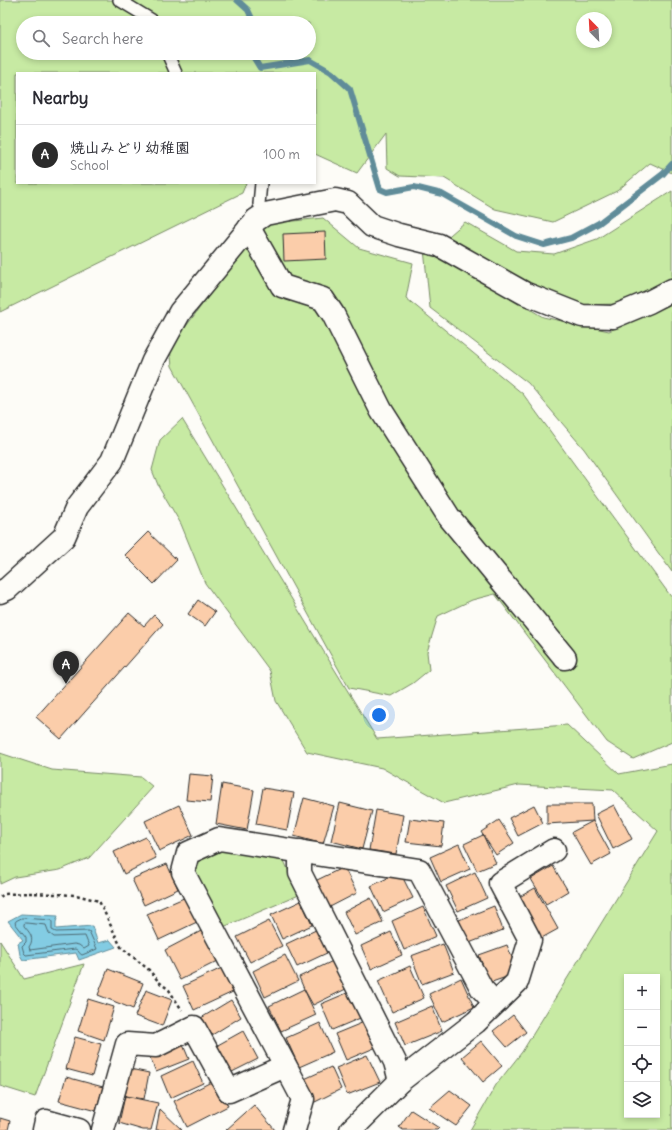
<!DOCTYPE html>
<meta charset="utf-8">
<style>
:root{--surface:#fff;--page:#f7f7f7;--text:#2b2b33;--muted:#7c7c81;--line:#e1e1e2;--accent:#2b2b2b}
body{margin:0;font-family:Delius,"Klee One",sans-serif;background:var(--page);color:var(--text)}
.controls{position:absolute;right:12px;bottom:12px;display:grid;overflow:hidden;border-radius:0px;box-shadow:0 2px 6px #0003}
.controls button{width:36px;height:36px;display:grid;place-items:center;padding:0;border:0;border-bottom:1px solid var(--line);background:var(--surface);color:var(--text);font:20px sans-serif}
.compass{position:absolute;left:576px;top:12px;width:36px;height:36px;border-radius:50%;background:var(--surface);box-shadow:0 2px 6px #0003;rotate:336deg}
.you{position:absolute;left:379px;top:715px;width:14px;height:14px;margin:-10px;border:3px solid #fff;border-radius:50%;background:#1a73e8;box-shadow:0 0 0 6px #1a73e833}
.badge{display:grid;place-items:center;width:26px;height:26px;border-radius:50%;background:var(--accent);color:#fff;font-size:13px;font-weight:700}
.pin{position:absolute;translate:-50% -33px;filter:drop-shadow(0 1px 2px #0008)}
.pin::after{content:'';position:absolute;top:21px;width:14px;height:12px;background:inherit;clip-path:polygon(0 0,100% 0,50% 100%)}
.list{margin:0;padding:0;list-style:none}
h2{display:flex;justify-content:space-between;align-items:center;height:52px;margin:0;padding:0 16px;font-size:17px}
h2 small{font-size:13px;font-weight:400;color:var(--muted)}
.list li{display:grid;grid-template-columns:26px 1fr auto;gap:12px;align-items:center;box-sizing:border-box;height:60px;padding:0 16px;border-top:1px solid var(--line)}
.list b{display:block;font-size:15px;white-space:nowrap}
.list p{margin:0;font-size:13px;white-space:nowrap;color:var(--muted)}
.list em{font-size:13px;font-style:normal;color:var(--muted)}
.icon{flex:none;width:22px;height:22px;fill:none;stroke:currentColor;stroke-width:2;stroke-linecap:round;stroke-linejoin:round}
.map{position:relative;flex:none;width:672px;height:1130px;overflow:hidden}
.search{position:absolute;background:var(--surface);box-shadow:0 2px 6px #0003;left:16px;top:16px;width:300px;height:44px;display:flex;align-items:center;gap:10px;box-sizing:border-box;padding:0 14px;border-radius:22px;color:var(--muted);font-size:15px}
.panel{position:absolute;background:var(--surface);box-shadow:0 2px 6px #0003;left:16px;top:72px;width:300px;height:112px;border-radius:0px}
.map>svg:first-child{display:block}
.green{fill:#c7eaa3;stroke:#798a67;fill-rule:evenodd}
.water{fill:#83cce3;stroke:#608c99}
.lines{fill:none;stroke-linecap:round;stroke-linejoin:round}
.shore{stroke:#4e6b75;stroke-width:1}
.stream{stroke:#608c99;stroke-width:6}
.building{fill:#fbcdaa;stroke:#2b2b2b}
.service-casing{stroke:#2b2b2b;stroke-width:14}
.minor-casing{stroke:#2b2b2b;stroke-width:25}
.path{stroke:#2b2b2b;stroke-width:2.5;stroke-dasharray:3 3;stroke-linecap:butt}
.service{stroke:#fdfcf7;stroke-width:11}
.minor{stroke:#fdfcf7;stroke-width:22}
</style>
<div class="map">
<svg width="672" height="1130" viewBox="0 0 672 1130">
<rect width="100%" height="100%" fill="#fdfcf7"/>
<filter id="ink" filterUnits="userSpaceOnUse"><feTurbulence type="fractalNoise" baseFrequency=".025" numOctaves="2"/><feDisplacementMap in="SourceGraphic" scale="8" xChannelSelector="R" yChannelSelector="G"/><feConvolveMatrix kernelMatrix="1 2 1 2 8 2 1 2 1" color-interpolation-filters="sRGB"/></filter>
<g filter="url(#ink)">
<!-- green -->
<g class="green">
<path d="M0,0H672V173L650,163L617,191L553,222L495,209L444,178L400,176L387,168L386,134L357,173L315,154V73H17V183H246L242,193L0,312ZM582,18H606V42H582ZM23,23H309V53H23Z"/>
<path d="M672,191V277L657,289L618,304L577,305L533,290L461,245L443,241L465,222L516,251L554,254L597,239Z"/>
<path d="M323,218L359,248L413,263L406,298L523,394L672,598V742L633,759L607,742L495,594L472,600L438,616L427,652L429,670L413,683L391,696L349,688L172,366L170,348L235,260L265,224Z"/>
<path d="M424,249L448,260L543,317L609,331L672,304V572L584,449L528,383L430,308Z"/>
<path d="M182,419L377,739L567,725L619,774L672,764V1130H470L496,1085L522,1052L658,831L613,790L519,785L444,803L382,768L307,752L276,701L270,671L205,583L181,524L158,485L152,470L160,440ZM627,977H657V1115H627Z"/>
<path d="M0,753L52,770L141,777L153,787L89,858L60,870L15,877L0,884Z"/>
<path d="M219,847L282,856L299,895L221,928L188,872L194,858Z"/>
<path d="M0,941L24,979L84,964L35,1097L0,1086Z"/>
</g>
<!-- water -->
<path class="water" d="M21,914L58,916L56,922V929L92,926L98,943L110,940L116,947L79,960L76,953L23,960L20,955L18,943L23,940L8,921Z"/>
<g class="lines">
<!-- shore -->
<g class="shore">
<path d="M22,918L51,920L52,922V930L56,932L89,931L97,949L82,955C79,954 79,950 75,949L26,955L24,953L22,946L26,942V937L15,923L16,921Z"/>
<path d="M26,923L46,925L49,933L54,937L85,936L89,946L84,949L79,945L74,944L30,950L29,947C35,938 30,933 24,926V924Z"/>
</g>
<!-- stream -->
<g class="stream">
<path d="M237,0L248,10L254,23"/>
<path d="M253,53L252,55L260,68L310,60L331,72L350,89L380,189L387,192L414,187L442,194L516,236L544,245L571,238L599,223L663,174L672,164"/>
</g>
</g>
<!-- building -->
<g class="building">
<path d="M325,232L326,259L284,261L283,234Z"/>
<path d="M148,532L177,560L154,584L125,555Z"/>
<path d="M198,600L215,612L205,626L188,614Z"/>
<path d="M129,613L144,626L154,615L163,624L61,739L36,717Z"/>
<path d="M189,774L213,776L210,802L186,800Z"/>
<path d="M222,784L254,790L247,830L216,824Z"/>
<path d="M263,788L294,793L287,830L256,824Z"/>
<path d="M304,798L334,806L323,844L294,836Z"/>
<path d="M340,803L372,811L362,849L331,841Z"/>
<path d="M547,804H592L593,821L547,824Z"/>
<path d="M179,805L193,835L159,851L145,821Z"/>
<path d="M534,805L543,823L518,836L509,818Z"/>
<path d="M614,805L632,839L613,849L596,814Z"/>
<path d="M376,810L403,815L396,854L369,850Z"/>
<path d="M410,819L444,823L441,846L406,842Z"/>
<path d="M499,820L514,843L496,855L481,832Z"/>
<path d="M593,821L611,854L591,865L572,832Z"/>
<path d="M483,835L496,863L477,871L464,844Z"/>
<path d="M146,837L156,858L124,874L114,852Z"/>
<path d="M459,844L470,869L441,882L430,857Z"/>
<path d="M167,864L178,889L144,905L132,879Z"/>
<path d="M553,866L568,891L546,904L531,879Z"/>
<path d="M344,867L357,893L328,908L315,881Z"/>
<path d="M400,872L413,898L383,912L371,886Z"/>
<path d="M475,872L487,898L458,911L446,886Z"/>
<path d="M535,888L558,929L538,940L516,899Z"/>
<path d="M186,897L197,922L159,940L147,914Z"/>
<path d="M371,898L383,922L355,935L344,912Z"/>
<path d="M301,901L312,925L282,939L271,915Z"/>
<path d="M494,906L503,930L469,943L459,920Z"/>
<path d="M423,907L436,936L404,950L392,921Z"/>
<path d="M269,921L282,946L250,962L237,937Z"/>
<path d="M318,929L329,952L297,967L286,944Z"/>
<path d="M203,930L218,961L180,980L165,950Z"/>
<path d="M391,932L402,955L371,969L361,946Z"/>
<path d="M443,944L454,972L422,984L411,956Z"/>
<path d="M507,945L518,973L489,983L479,955Z"/>
<path d="M285,955L298,981L265,997L253,971Z"/>
<path d="M337,959L350,987L313,1005L304,989L299,977Z"/>
<path d="M410,966L424,998L392,1012L378,981Z"/>
<path d="M224,967L235,991L194,1010L183,986Z"/>
<path d="M108,969L143,983L133,1009L98,995Z"/>
<path d="M461,978L474,1007L442,1022L429,994Z"/>
<path d="M304,989L316,1015L281,1031L269,1006Z"/>
<path d="M146,990L172,1000L162,1026L135,1016Z"/>
<path d="M354,990L365,1016L332,1030L321,1004Z"/>
<path d="M88,999L114,1007L104,1040L78,1031Z"/>
<path d="M231,1000L241,1017L212,1035L201,1018Z"/>
<path d="M432,1006L442,1031L405,1046L395,1022Z"/>
<path d="M513,1015L526,1032L507,1047L493,1031Z"/>
<path d="M369,1020L379,1046L346,1060L335,1034Z"/>
<path d="M320,1023L333,1052L299,1067L286,1038Z"/>
<path d="M243,1031L258,1059L230,1073L216,1046Z"/>
<path d="M75,1037L101,1044L92,1076L66,1069Z"/>
<path d="M181,1040L189,1059L156,1072L148,1053Z"/>
<path d="M481,1041L502,1066L483,1082L462,1057Z"/>
<path d="M367,1055L380,1082L347,1095L336,1068Z"/>
<path d="M193,1061L203,1083L170,1098L161,1076Z"/>
<path d="M331,1067L341,1089L311,1104L300,1081Z"/>
<path d="M130,1069L149,1073L144,1099L125,1096Z"/>
<path d="M66,1077L103,1087L96,1111L59,1101Z"/>
<path d="M215,1080L228,1106L187,1127L174,1101Z"/>
<path d="M450,1090L472,1106L456,1126L429,1108Z"/>
<path d="M125,1096L158,1103L151,1130H143L119,1123Z"/>
<path d="M254,1105L275,1130H226Z"/>
<path d="M160,1109L182,1130H156Z"/>
<path d="M411,1110L439,1128L437,1130H403L399,1127Z"/>
<path d="M0,1118L10,1121L8,1130H0Z"/>
</g>
<g class="lines">
<defs>
<g id="service">
<path d="M119,0L152,20L154,23"/>
<path d="M167,53L176,73"/>
<path d="M261,183L259,204L265,214"/>
</g>
<g id="minor">
<path d="M249,228L282,286L323,299L333,314L381,410L449,517L565,658"/>
<path d="M0,592L7,589L64,537L77,507L112,461L153,361L180,312L256,220L265,214L335,200L348,203L372,226L399,235L439,245L524,293L582,316L613,317L649,302L672,290"/>
<path d="M300,851V873L395,1062L400,1081"/>
<path d="M44,1130L46,1121L79,1130"/>
<path d="M103,1130L127,1044L156,1046L194,1027L229,1091L285,1066"/>
<path d="M294,1130L303,1099L183,872L188,853L219,839L419,870L482,989L495,1003"/>
<path d="M351,1130L400,1081L476,1022L517,982L530,940L500,883L554,850"/>
</g>
</defs>
<!-- service casing -->
<use href="#service" class="service-casing"/>
<!-- minor casing -->
<use href="#minor" class="minor-casing"/>
<!-- path -->
<path class="path" d="M0,897L4,894L32,893L76,895L99,901L121,947L149,970L159,982L169,990L182,1010"/>
<!-- service -->
<use href="#service" class="service"/>
<!-- minor -->
<use href="#minor" class="minor"/>
</g>
</g>
</svg>
<div class="controls">
<button>+</button>
<button>−</button>
<button><svg class="icon" aria-label="locate" viewBox="0 0 24 24"><circle cx="12" cy="12" r="6"/><path d="M12 2v4M12 18v4M2 12h4M18 12h4"/></svg></button>
<button><svg class="icon" aria-label="layers" viewBox="0 0 24 24"><path d="M12 4l9 5-9 5-9-5zM3 14l9 5 9-5"/></svg></button>
</div>
<svg class="compass" viewBox="-18 -18 36 36"><path d="M0-13l5 13h-10z" fill="#e53935"/><path d="M0 13l5-13h-10z" fill="#7c7c81"/></svg>
<div class="you"></div>
<div class="pin badge" style="left:66px;top:684px">A</div>
<div class="search"><svg class="icon" aria-label="search" viewBox="0 0 24 24"><circle cx="10" cy="10" r="6"/><path d="M15 15l6 6"/></svg>Search here</div>
<section class="panel">
<h2>Nearby<small></small></h2>
<ul class="list">
<li><span class="badge">A</span><div><b>焼山みどり幼稚園</b><p>School</p></div><em>100 m</em></li>
</ul>
</section>
</div>
